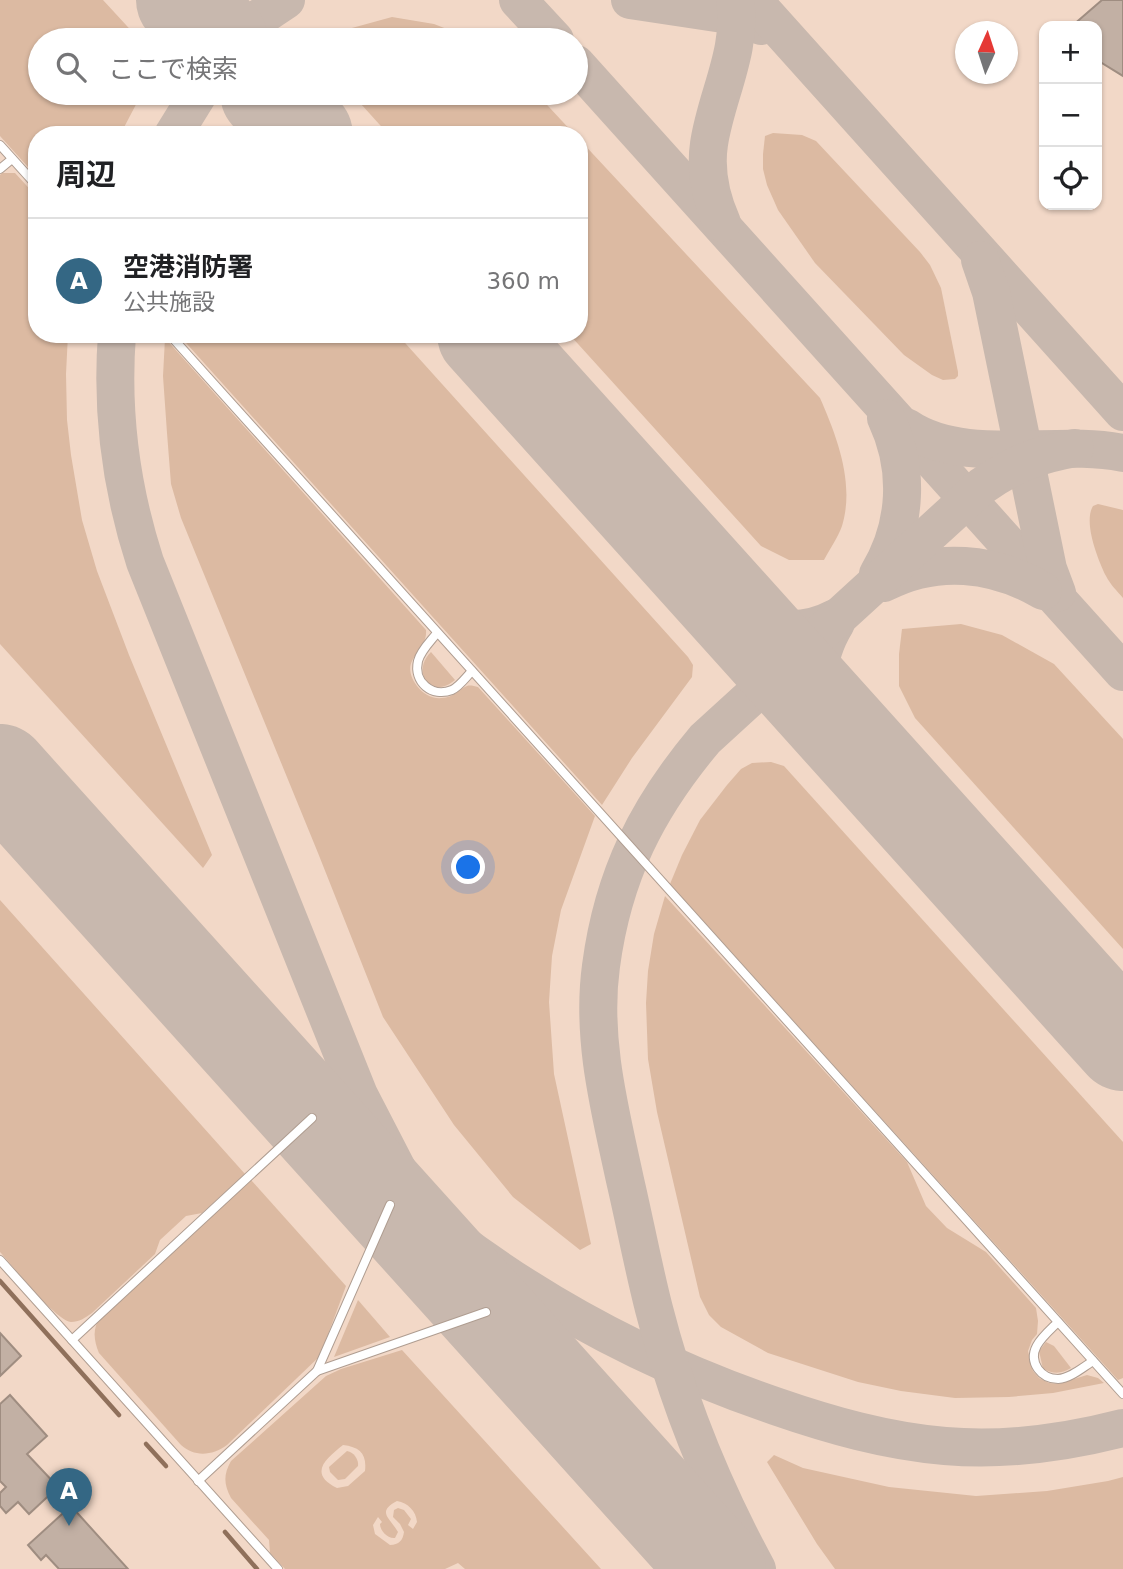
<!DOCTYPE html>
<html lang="ja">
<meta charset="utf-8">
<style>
:root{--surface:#fff;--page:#f2f2f2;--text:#202124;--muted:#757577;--line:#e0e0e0;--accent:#346784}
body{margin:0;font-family:"DejaVu Sans","Noto Sans JP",sans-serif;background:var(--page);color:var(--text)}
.controls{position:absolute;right:21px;top:21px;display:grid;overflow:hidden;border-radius:14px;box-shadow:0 2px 5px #0004}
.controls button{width:63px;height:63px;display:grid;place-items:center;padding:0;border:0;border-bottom:2px solid var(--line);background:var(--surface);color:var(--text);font:35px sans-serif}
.compass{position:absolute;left:955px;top:21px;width:63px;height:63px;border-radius:50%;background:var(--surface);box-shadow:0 2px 5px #0004;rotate:3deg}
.you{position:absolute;left:469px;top:868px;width:24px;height:24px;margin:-18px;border:5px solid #fff;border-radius:50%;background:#1a73e8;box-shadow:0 0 0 10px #1a73e833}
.badge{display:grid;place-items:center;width:46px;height:46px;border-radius:50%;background:var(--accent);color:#fff;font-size:23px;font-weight:700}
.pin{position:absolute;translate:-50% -58px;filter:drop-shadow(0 2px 4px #0008)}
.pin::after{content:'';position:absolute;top:37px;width:24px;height:21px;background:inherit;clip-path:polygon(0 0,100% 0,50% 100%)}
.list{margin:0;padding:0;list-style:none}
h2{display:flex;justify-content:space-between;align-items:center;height:91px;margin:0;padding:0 28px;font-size:30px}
h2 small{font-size:23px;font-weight:400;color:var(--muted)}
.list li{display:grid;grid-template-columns:46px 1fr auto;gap:21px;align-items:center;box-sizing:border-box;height:126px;padding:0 28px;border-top:2px solid var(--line)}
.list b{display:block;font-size:26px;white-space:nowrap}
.list p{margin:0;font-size:23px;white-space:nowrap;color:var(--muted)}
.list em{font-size:23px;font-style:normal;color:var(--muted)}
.icon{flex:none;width:38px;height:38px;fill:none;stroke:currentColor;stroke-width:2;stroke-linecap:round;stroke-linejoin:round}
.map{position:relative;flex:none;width:1123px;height:1569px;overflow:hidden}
.search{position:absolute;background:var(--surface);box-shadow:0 2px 5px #0004;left:28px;top:28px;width:560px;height:77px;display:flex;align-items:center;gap:18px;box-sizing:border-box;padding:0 24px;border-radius:38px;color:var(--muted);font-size:26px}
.panel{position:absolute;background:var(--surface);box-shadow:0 2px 5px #0004;left:28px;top:126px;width:560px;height:217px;border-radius:28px}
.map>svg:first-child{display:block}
.built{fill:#f2d8c7;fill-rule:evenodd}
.green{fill:#dcbaa2;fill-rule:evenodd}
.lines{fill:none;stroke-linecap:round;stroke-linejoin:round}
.stream{stroke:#8f705b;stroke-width:4.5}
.taxiway{stroke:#c8b8ae;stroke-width:38}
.runway{stroke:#c8b8ae;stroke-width:96}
.building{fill:#c2b0a4;stroke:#9f8d81;stroke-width:2}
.service-casing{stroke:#af9d91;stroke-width:10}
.service{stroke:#fff;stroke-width:8}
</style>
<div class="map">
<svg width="1123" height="1569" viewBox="0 0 1123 1569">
<rect width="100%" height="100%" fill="#fae7da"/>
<!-- built -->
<path class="built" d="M0,0H1123V1569H0ZM1044,26H1097V205H1044ZM965,32H1007V74H965ZM40,40H576V93H40ZM37,135H579V334H37Z"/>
<!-- green -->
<g class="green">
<path d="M0,0H103L138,38L140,40H40V93H142L120,135H37V177L0,136Z"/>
<path d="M392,17L434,24L475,40H339L341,31Z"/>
<path d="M351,93H536L575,135H389Z"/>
<path d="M773,133L802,135L816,141L920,252L930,265L941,288L958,372V376L955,379L943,380L932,375L904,355L815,263L778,210L767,185L763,169V154L765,136Z"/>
<path d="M579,139L820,398C837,437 855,483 842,526C838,537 830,549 824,560H789L761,546L569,334H579Z"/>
<path d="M2,173H15L37,197V334H68L66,374L67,420L71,455L82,520L97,571L129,655L212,855L203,868L0,644V175Z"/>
<path d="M178,334H397L688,657L693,665L692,677L632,758L602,805Z"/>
<path d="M165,338L426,630C428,653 397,658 417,686C423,694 432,699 442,698C454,698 458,689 467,686C470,685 474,686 478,687L595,816L561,910L552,956L549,1002L554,1074L591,1244L580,1250L513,1197L454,1125L383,1017L318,853L181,518L171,484L167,433L163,376Z"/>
<path d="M1098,504L1123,510V598C1117,591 1110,584 1106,576C1098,560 1083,522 1093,506Z"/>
<path d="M961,624L1002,635L1054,664L1123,739V949L915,718L899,686V654L902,629Z"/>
<path d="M431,652L455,680C430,701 411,671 431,652Z"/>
<path d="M771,762L784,766L1123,1142V1378L1118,1380L670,884L682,855L700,820L727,785L741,769L752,763Z"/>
<path d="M665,896L907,1162L926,1206L947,1228L986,1252L1036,1308L1038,1321L1037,1334L1032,1340L1028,1351L1033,1371L1039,1378L1049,1383L1058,1384L1087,1375L1098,1378L1104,1383L1053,1393L1009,1397L955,1398L901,1391L858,1382L768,1353L721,1327L709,1315L700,1297L657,1112L648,1059L646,1003L648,971L654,934Z"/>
<path d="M0,900L245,1174L202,1213L186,1216L160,1240L155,1254L92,1313C85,1318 79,1322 71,1322C56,1321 12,1265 0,1252Z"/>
<path d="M251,1180L346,1286L320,1356L227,1445C212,1456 194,1457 181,1445L99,1353C94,1341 92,1329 100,1318Z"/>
<path d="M358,1300L390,1337L334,1357Z"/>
<path d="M1046,1342L1054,1346L1071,1368C1061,1374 1054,1374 1043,1369L1039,1351Z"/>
<path d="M402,1350L601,1569H465L458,1563L445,1569H285L270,1553L269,1540L231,1498C224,1485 223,1475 231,1461L326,1376L341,1369ZM343,1445C360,1447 367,1454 365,1471L348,1486L337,1488C307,1473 327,1458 343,1445ZM397,1501C408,1503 416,1511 417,1522L413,1529L408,1525L411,1519L404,1510L398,1508L394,1510L393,1517L400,1524L404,1532C403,1540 399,1545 390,1545L375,1534L373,1525L378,1517L382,1522L380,1524C380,1531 388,1539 395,1538L398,1532C390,1518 376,1512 397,1501Z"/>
<path d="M347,1451C354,1452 359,1460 358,1466L345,1479L338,1480L330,1472L329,1467Z"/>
<path d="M774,1455L803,1468L889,1487L976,1496L1047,1491L1108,1481L1123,1477V1569H835L817,1544L767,1462Z"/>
</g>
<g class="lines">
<!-- stream -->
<g class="stream">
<path d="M0,1281L119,1415"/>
<path d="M146,1444L166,1466"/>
<path d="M225,1532L257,1569"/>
</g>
<!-- taxiway -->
<g class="taxiway">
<path d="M518,0L555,40"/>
<path d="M630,0L723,14L761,26"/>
<path d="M753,0L1123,412"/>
<path d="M211,40L216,0"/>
<path d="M238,40L262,16L286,0"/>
<path d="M576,64L1123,672"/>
<path d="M275,93L306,135"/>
<path d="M173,135L199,93"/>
<path d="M722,223C711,198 705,171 709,144C716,96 743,50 735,0"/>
<path d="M980,260L991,292L1048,569L1057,593"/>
<path d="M117,334C111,412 121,488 145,562L359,1095L406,1186L424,1215L468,1279L537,1368"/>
<path d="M906,427C964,467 1056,439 1123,453"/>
<path d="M878,574C907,526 910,469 886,418"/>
<path d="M884,583C936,556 994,562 1043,591"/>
<path d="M721,597C730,604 738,612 748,618C774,634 809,632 835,618"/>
<path d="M836,623C812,663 815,692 841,730"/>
<path d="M280,1083L354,1154L401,1196"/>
<path d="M448,1233C546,1308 658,1366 775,1406C830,1425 886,1441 945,1446C1004,1451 1065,1443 1123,1428"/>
<path d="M757,1569C713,1488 677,1399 654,1309C643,1266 635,1223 625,1180C610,1110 591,1039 601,966C613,875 647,808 705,739L982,486C1014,464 1036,455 1075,448"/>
</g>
<!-- runway -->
<g class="runway">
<path d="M184,0L220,40"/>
<path d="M268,93L305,135"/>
<path d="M485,334L1123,1043"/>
<path d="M0,772L718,1569"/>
</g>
</g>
<!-- building -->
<g class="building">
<path d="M1102,0H1123V76L1097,60V26H1072Z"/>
<path d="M0,1333L21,1356L0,1376Z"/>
<path d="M10,1395L47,1436L27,1454L58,1487L29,1514L18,1502L6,1513L0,1506V1493L6,1487L0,1481V1404Z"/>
<path d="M71,1506L128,1569H59L46,1555L41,1560L28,1545Z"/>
</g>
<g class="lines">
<defs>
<g id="service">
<path d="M0,145L37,186"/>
<path d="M0,169L12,159"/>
<path d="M169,334L1123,1394"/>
<path d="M437,633C430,642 421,650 418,661C413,682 432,698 452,690C460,686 466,677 472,671"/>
<path d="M0,1260L278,1569"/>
<path d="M1058,1322C1045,1335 1025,1350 1038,1369C1043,1376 1050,1379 1058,1379C1071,1378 1083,1367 1093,1361"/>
<path d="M72,1340L312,1118"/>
<path d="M317,1371L486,1312"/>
<path d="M198,1481L317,1371L390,1205"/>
</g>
</defs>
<!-- service casing -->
<use href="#service" class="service-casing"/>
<!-- service -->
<use href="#service" class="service"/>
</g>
</svg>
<div class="controls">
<button>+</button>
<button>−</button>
<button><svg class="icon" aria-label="locate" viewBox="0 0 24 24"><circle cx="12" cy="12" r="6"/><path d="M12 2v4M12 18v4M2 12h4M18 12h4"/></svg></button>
</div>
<svg class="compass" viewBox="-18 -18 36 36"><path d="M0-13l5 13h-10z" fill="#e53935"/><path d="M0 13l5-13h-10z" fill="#757577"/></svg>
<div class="you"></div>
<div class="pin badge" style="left:69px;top:1526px">A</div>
<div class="search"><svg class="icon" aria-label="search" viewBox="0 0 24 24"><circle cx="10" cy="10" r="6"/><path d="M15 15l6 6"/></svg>ここで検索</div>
<section class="panel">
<h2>周辺<small></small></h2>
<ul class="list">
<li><span class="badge">A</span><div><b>空港消防署</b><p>公共施設</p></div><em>360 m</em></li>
</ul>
</section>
</div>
